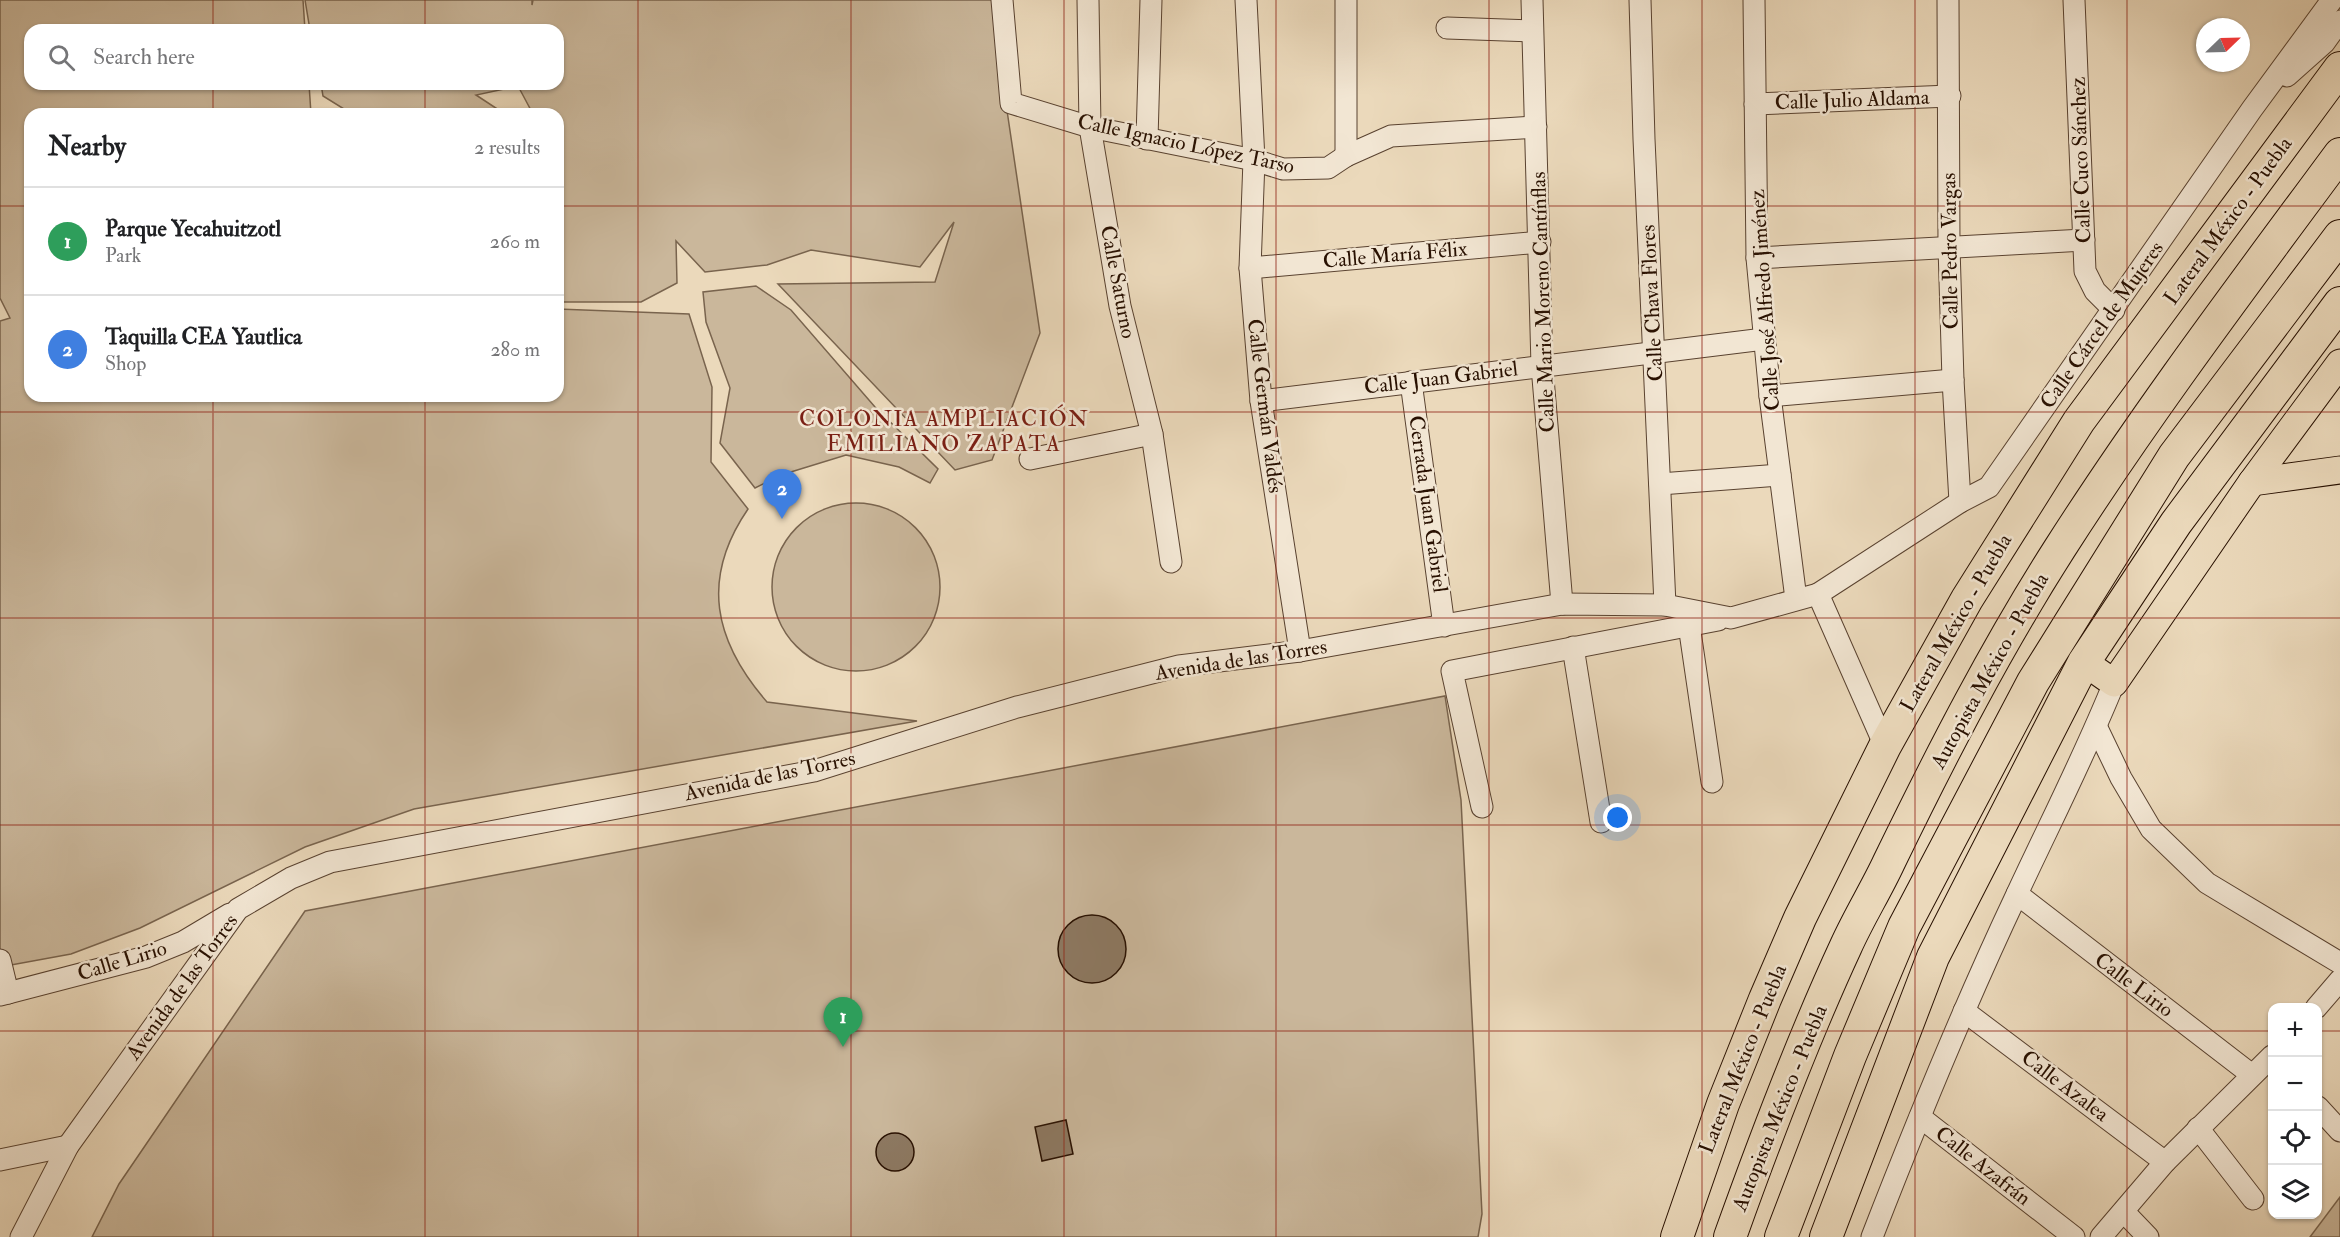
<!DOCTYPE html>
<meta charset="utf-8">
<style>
:root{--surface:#fff;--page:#f2f2f2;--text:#202124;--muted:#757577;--line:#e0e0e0;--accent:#db2777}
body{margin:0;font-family:"IM FELL Double Pica",serif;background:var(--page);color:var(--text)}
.controls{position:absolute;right:18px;bottom:18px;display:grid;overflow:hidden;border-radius:12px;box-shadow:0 2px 4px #0004}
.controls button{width:54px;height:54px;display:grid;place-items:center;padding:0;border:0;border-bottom:2px solid var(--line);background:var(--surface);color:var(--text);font:30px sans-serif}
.compass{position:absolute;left:2196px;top:18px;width:54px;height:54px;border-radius:50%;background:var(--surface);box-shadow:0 2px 4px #0004;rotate:67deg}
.you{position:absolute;left:1618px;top:818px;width:21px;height:21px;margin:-15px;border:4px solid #fff;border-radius:50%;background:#1a73e8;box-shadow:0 0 0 9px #1a73e833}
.badge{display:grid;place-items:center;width:39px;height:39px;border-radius:50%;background:var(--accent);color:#fff;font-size:20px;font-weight:700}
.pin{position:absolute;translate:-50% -50px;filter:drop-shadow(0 2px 3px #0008)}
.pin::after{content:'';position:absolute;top:32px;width:21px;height:18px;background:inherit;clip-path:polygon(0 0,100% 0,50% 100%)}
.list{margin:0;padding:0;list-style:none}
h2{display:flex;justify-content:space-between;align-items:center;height:78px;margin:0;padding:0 24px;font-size:26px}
h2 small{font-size:20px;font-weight:400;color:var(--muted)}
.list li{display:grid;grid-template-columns:39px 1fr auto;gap:18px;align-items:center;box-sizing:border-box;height:108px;padding:0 24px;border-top:2px solid var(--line)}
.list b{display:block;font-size:22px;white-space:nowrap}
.list p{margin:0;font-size:20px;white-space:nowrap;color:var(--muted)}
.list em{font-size:20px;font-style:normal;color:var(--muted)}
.icon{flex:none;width:33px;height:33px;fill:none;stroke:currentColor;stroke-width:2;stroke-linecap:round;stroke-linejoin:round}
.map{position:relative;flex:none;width:2340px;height:1237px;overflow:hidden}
.search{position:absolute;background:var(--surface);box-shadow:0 2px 4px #0004;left:24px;top:24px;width:540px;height:66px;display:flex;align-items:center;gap:15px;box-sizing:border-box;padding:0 21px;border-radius:18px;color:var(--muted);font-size:22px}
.panel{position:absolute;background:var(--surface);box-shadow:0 2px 4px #0004;left:24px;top:108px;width:540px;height:294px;border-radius:18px}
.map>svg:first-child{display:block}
.green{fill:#cab79b;stroke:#79644e;stroke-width:1.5}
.building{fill:#8d7962;stroke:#281001;stroke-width:1.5}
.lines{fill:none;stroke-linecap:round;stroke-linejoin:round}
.minor-casing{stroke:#594230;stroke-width:23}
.major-casing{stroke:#281001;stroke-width:29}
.highway-casing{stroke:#281001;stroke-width:34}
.minor{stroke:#f2e6d3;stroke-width:21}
.major{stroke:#ebd9bb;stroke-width:27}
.highway{stroke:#ebd9bb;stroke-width:32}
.grid{fill:none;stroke:#8f2418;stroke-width:1.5;stroke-opacity:0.55}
.labels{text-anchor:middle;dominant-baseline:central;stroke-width:5;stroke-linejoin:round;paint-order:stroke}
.street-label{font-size:21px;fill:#281001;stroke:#f2e6d3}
.neighbourhood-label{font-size:22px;letter-spacing:1.5px;fill:#7a1f14;stroke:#f2e6d3}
</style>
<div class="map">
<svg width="2340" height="1237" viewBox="0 0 2340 1237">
<rect width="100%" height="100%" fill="#ebd9bb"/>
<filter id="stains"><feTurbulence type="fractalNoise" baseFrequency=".00333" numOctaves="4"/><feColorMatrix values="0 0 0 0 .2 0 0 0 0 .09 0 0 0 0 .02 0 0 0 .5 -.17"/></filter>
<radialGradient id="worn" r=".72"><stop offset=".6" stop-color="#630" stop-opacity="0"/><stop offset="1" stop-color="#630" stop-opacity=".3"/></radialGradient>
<!-- green -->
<g class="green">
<path d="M0,0H303L305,30H30V84H309L311,114H30V396H558V309L689,314L712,387L711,462L748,509C700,579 714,641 767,702L917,721L414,809L305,847L140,928L71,954L0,967V321L10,318L0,298Z"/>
<path d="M305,0H532V5L533,0H997L1005,97L1040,333L992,460L955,470L778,284L935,282L954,222L920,267L811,250L767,265L705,272L676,241L677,283L641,302H558V114H533L518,86L476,95L505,114H352L323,96L321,84H558V30H310Z"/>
<path d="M756,286L791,310L875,407L938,469L930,483L899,467L846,455L781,475L755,488L720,443L730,388L706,322L703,292Z"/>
<circle cx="856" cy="587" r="84"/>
<path d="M1445,696L1461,800L1482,1214L1478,1237H92L119,1184L305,911Z"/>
<path d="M2340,1197V1237H2310Z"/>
</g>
<!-- building -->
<g class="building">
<circle cx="1092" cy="949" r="34"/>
<path d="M1066,1120L1073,1154L1042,1161L1035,1127Z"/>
<circle cx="895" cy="1152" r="19"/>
</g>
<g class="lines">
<defs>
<g id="minor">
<path d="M1002,0L1011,103L1090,127L1254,160L1283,169L1328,168L1346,156L1391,136L1536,127"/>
<path d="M1088,0L1090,127L1120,306L1152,434L1171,562"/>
<path d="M1246,0L1254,160L1250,268L1261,401L1300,651"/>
<path d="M1346,0V156"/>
<path d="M1532,0L1542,366L1562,604"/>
<path d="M1640,0L1644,139L1665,605"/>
<path d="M1754,0L1757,258L1770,396L1796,599"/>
<path d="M1948,0L1949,247L1953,380L1960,502"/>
<path d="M2074,0L2085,271L2095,291L2114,310"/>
<path d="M1447,28L1532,31"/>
<path d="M2287,76L2324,43L2340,21"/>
<path d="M1755,104L1950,96"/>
<path d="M1147,139L1151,0"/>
<path d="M1757,258L2084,240"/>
<path d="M1250,268L1540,242"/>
<path d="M1411,382L1444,626"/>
<path d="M1770,396L1953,380"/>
<path d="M1261,401L1764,339"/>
<path d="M1030,459L1152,434"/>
<path d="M1660,484L1780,475"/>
<path d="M1818,594L1960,502L1989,487L2252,109L2332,0"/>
<path d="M1689,625L1712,782"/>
<path d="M1573,647L1601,822"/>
<path d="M2097,728L2121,778L2151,829L2207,883L2340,963"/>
<path d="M1482,807L1452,671L1718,620"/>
<path d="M2017,894L2252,1075"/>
<path d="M0,960L8,993"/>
<path d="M0,995L146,957L183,942L230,914"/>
<path d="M2316,1008L2340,980"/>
<path d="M1964,1011L2165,1162"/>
<path d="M2318,1107L2340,1131"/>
<path d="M1920,1117L2074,1237"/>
<path d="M2198,1128L2253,1199"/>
<path d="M0,1160L68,1146"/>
<path d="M2124,1212L2148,1237"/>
<path d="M21,1237L68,1146L238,909L291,878L330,862L814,771L1017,707L1179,666L1300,651L1562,604L1665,605L1731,618L1818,594L1885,746"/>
<path d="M1872,1237C1917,1121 1964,1006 2017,894C2050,823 2085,755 2114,683"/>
<path d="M2101,1237L2165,1162L2272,1056"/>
</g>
<g id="major">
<path d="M2252,482L2340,470"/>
<path d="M2084,662L2114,683L2252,482L2340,363"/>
</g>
<g id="highway">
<path d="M1677,1237L1723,1104L1765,999L1800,918L1885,746L1967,599L2079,421L2340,68"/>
<path d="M1730,1237C1765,1139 1802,1041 1846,946C1859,917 1876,890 1889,862C1941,755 1996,648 2060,548C2147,412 2244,284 2340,154"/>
<path d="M1781,1237L1850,1056L1904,927L2033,682L2174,456L2340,236"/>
<path d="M1826,1237L1933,957L2084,662L2176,523L2340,303"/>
</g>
</defs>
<!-- minor casing -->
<use href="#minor" class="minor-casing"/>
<!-- major casing -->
<use href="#major" class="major-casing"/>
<!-- highway casing -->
<use href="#highway" class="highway-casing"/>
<!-- minor -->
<use href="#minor" class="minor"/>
<!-- major -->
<use href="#major" class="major"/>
<!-- highway -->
<use href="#highway" class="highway"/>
</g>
<!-- grid -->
<path class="grid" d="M213,0V30M425,0V30M638,0V1237M851,0V1237M1064,0V1237M1276,0V1237M1489,0V1237M1702,0V1237M1915,0V1237M2127,0V1237M213,84V114M425,84V114M0,206H30M558,206H2340M213,396V1237M425,396V1237M0,412H2340M0,618H2340M0,825H2340M0,1031H2272M2318,1031H2340"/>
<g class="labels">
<!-- street labels -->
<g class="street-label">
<text transform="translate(1852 100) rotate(-2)">Calle Julio Aldama</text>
<text transform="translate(1186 144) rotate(12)">Calle Ignacio López Tarso</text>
<text transform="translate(2081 160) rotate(-92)">Calle Cuco Sánchez</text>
<text transform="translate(2228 221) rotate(-54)">Lateral México - Puebla</text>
<text transform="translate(1950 251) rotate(-91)">Calle Pedro Vargas</text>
<text transform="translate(1395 255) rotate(-5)">Calle María Félix</text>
<text transform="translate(1118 282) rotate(79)">Calle Saturno</text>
<text transform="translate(1765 300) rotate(-94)">Calle José Alfredo Jiménez</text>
<text transform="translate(1543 302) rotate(-92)">Calle Mario Moreno Cantínflas</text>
<text transform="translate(1652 303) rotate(-93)">Calle Chava Flores</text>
<text transform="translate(2102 325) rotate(-55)">Calle Cárcel de Mujeres</text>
<text transform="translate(1441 378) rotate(-7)">Calle Juan Gabriel</text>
<text transform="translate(1265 406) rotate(83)">Calle Germán Valdés</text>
<text transform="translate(1428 504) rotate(82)">Cerrada Juan Gabriel</text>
<text transform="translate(1956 623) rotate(-60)">Lateral México - Puebla</text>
<text transform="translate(1241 660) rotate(-9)">Avenida de las Torres</text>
<text transform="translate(1990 671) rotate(-61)">Autopista México - Puebla</text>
<text transform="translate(770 776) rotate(-12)">Avenida de las Torres</text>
<text transform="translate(122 961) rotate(-17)">Calle Lirio</text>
<text transform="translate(2134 985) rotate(37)">Calle Lirio</text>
<text transform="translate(182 987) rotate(-54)">Avenida de las Torres</text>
<text transform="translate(1743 1059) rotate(-68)">Lateral México - Puebla</text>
<text transform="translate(2065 1086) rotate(37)">Calle Azalea</text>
<text transform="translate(1780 1108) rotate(-68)">Autopista México - Puebla</text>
<text transform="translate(1983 1166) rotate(38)">Calle Azafrán</text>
</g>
<!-- neighbourhood labels -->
<g class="neighbourhood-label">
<text x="944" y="419">COLONIA AMPLIACIÓN<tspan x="944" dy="25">EMILIANO ZAPATA</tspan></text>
</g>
</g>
<rect width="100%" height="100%" filter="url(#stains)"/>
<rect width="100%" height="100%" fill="url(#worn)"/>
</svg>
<div class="controls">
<button>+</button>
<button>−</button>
<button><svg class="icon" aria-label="locate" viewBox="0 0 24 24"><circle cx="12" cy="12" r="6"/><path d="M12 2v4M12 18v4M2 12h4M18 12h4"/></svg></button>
<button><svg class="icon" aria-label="layers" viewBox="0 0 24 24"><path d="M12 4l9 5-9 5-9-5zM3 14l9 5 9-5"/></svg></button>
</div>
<svg class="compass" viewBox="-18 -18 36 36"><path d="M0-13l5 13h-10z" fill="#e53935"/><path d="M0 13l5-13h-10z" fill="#757577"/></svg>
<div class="you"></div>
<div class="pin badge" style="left:843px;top:1047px;background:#2e9e5b">1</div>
<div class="pin badge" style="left:782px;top:519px;background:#3f7fe0">2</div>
<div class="search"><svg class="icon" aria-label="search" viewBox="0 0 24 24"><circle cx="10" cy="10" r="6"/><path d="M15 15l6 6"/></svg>Search here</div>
<section class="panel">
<h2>Nearby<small>2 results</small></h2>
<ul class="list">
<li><span class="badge" style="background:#2e9e5b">1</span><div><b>Parque Yecahuitzotl</b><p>Park</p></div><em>260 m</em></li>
<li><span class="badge" style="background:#3f7fe0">2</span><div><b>Taquilla CEA Yautlica</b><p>Shop</p></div><em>280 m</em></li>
</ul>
</section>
</div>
